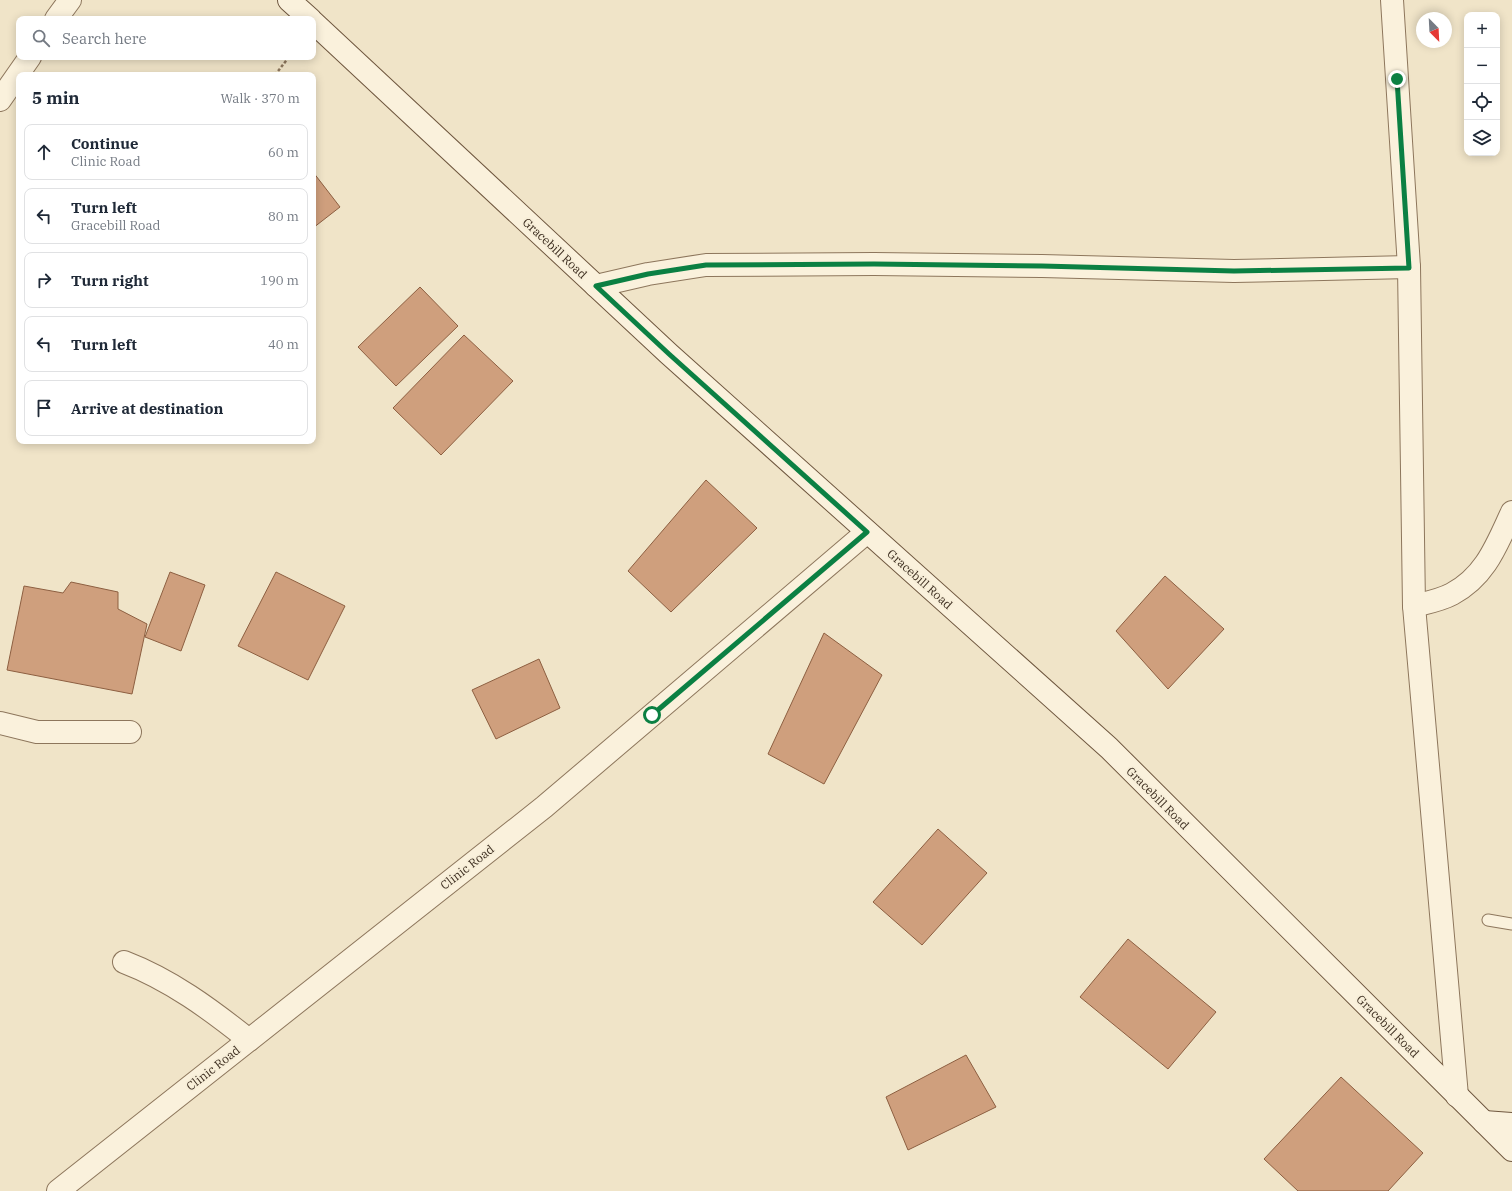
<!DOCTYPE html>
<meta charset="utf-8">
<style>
:root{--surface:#fff;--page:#f6f6f7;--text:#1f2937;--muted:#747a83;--line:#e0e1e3}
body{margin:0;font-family:"IBM Plex Serif",serif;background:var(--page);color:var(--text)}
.controls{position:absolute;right:12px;top:12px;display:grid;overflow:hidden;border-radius:8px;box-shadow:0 2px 10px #0003}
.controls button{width:36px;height:36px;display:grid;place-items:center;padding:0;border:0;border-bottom:1px solid var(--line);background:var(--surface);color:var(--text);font:20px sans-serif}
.compass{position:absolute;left:1416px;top:12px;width:36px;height:36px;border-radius:50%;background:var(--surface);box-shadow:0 2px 10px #0003;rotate:156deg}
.stop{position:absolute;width:12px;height:12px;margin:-9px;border:3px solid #0b8043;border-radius:50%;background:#fff}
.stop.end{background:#0b8043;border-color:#fff;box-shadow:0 1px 4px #0008}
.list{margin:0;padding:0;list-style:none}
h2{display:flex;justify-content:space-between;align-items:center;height:52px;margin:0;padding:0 16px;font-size:17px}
h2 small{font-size:13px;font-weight:400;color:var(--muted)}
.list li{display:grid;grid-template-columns:26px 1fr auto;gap:12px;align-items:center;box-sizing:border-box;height:56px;margin:0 8px 8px;padding:0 8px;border:1px solid var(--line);border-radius:8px}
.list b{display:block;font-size:15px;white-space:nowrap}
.list p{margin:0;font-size:13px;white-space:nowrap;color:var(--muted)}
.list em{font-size:13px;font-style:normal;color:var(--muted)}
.icon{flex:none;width:22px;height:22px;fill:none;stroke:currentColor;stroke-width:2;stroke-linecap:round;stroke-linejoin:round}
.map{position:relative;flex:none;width:1512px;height:1191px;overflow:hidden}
.search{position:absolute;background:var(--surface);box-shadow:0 2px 10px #0003;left:16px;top:16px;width:300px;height:44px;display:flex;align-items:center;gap:10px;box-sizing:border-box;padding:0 14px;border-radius:8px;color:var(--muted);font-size:15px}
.panel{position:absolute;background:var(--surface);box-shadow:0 2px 10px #0003;left:16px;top:72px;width:300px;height:372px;border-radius:8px}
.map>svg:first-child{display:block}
.building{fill:#cf9f7d;stroke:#8d5f41}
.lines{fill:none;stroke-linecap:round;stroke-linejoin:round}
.service-casing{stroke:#8d765c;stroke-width:13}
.minor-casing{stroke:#8d765c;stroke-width:24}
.secondary-casing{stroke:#6f573f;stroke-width:24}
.path{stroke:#8d765c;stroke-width:2.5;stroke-dasharray:3 2;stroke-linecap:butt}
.service{stroke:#faf1dc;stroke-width:11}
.minor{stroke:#faf1dc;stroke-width:22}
.secondary{stroke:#faf1dc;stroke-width:22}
.route{stroke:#0b8043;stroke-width:5}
.labels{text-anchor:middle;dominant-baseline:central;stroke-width:3.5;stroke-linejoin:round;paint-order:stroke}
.street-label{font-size:12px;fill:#3d2e20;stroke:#f7eed8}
</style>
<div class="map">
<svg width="1512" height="1191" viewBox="0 0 1512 1191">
<rect width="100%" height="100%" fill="#f0e4c8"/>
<!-- building -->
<g class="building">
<path d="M313,172L340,207L313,228Z"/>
<path d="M420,287L458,326L396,386L358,347Z"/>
<path d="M464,335L513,381L441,455L393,408Z"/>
<path d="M706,480L757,528L671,612L628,571Z"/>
<path d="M170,572L205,585L181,651L145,637Z"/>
<path d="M276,572L345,606L308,680L238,646Z"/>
<path d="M1165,576L1224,629L1168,689L1116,631Z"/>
<path d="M71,582L118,592V609L147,624L132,694L7,670L24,586L63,593Z"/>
<path d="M824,633L882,675L824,784L768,754Z"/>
<path d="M539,659L560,708L496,739L472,690Z"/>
<path d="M938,829L987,873L922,945L873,902Z"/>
<path d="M1128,939L1216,1012L1168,1069L1080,997Z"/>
<path d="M966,1055L996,1107L908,1150L886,1097Z"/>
<path d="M1341,1077L1423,1153L1388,1191H1298L1264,1159Z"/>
</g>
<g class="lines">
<defs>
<path id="service" d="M1488,920L1512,924"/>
<g id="minor">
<path d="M1392,0L1409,267L1414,606L1457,1096"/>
<path d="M56,19L70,0"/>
<path d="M0,100L30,57"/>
<path d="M596,286L648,274L706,265L874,264L1042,266L1234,271L1409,267"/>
<path d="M1414,606C1426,603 1441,600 1452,594C1486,576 1497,544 1512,512"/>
<path d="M0,723L37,732H130"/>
<path d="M124,962C171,980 210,1009 249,1040"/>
<path d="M58,1191L544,807L867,532"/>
</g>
<g id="secondary">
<path d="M289,0L310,19"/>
<path d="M313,22L669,354L1109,748L1512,1150"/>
<path d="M1484,1122L1512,1124"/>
</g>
</defs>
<!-- service casing -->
<use href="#service" class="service-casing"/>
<!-- minor casing -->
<use href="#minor" class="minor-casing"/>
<!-- secondary casing -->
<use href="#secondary" class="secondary-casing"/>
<!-- path -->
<path class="path" d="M275,75L289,57"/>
<!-- service -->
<use href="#service" class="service"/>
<!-- minor -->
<use href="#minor" class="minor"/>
<!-- secondary -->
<use href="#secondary" class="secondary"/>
</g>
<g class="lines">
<!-- route -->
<path class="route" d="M652,715L867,532L669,354L596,286L648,274L706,265L874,264L1042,266L1234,271L1409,268L1397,79"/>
</g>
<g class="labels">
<!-- street labels -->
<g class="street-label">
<text transform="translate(555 248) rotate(43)">Gracebill Road</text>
<text transform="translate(920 579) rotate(42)">Gracebill Road</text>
<text transform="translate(1158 798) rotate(45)">Gracebill Road</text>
<text transform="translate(467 867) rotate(-38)">Clinic Road</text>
<text transform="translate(1388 1026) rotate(45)">Gracebill Road</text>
<text transform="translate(213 1068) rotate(-38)">Clinic Road</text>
</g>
</g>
</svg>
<div class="controls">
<button>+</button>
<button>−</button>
<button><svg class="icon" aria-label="locate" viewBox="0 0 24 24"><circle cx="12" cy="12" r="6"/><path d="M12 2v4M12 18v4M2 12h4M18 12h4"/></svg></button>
<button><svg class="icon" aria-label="layers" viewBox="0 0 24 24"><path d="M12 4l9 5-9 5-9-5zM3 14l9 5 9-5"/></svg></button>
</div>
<svg class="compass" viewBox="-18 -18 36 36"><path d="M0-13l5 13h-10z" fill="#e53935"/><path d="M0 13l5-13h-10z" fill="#747a83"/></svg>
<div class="stop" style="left:652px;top:715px"></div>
<div class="stop end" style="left:1397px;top:79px"></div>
<div class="search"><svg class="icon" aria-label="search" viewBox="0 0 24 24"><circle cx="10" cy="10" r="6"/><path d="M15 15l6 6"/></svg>Search here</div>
<section class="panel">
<h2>5 min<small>Walk · 370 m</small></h2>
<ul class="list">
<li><svg class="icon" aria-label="ahead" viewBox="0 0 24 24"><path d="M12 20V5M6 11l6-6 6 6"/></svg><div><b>Continue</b><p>Clinic Road</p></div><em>60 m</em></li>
<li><svg class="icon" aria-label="left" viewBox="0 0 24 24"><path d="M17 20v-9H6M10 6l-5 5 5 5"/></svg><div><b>Turn left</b><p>Gracebill Road</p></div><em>80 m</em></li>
<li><svg class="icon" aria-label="right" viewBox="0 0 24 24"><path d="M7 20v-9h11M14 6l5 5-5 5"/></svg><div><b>Turn right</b></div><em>190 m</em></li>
<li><svg class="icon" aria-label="left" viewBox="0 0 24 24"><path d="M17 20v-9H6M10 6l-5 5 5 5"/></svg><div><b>Turn left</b></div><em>40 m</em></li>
<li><svg class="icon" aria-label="arrive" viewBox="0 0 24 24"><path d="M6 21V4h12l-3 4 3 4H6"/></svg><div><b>Arrive at destination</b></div></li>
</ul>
</section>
</div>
